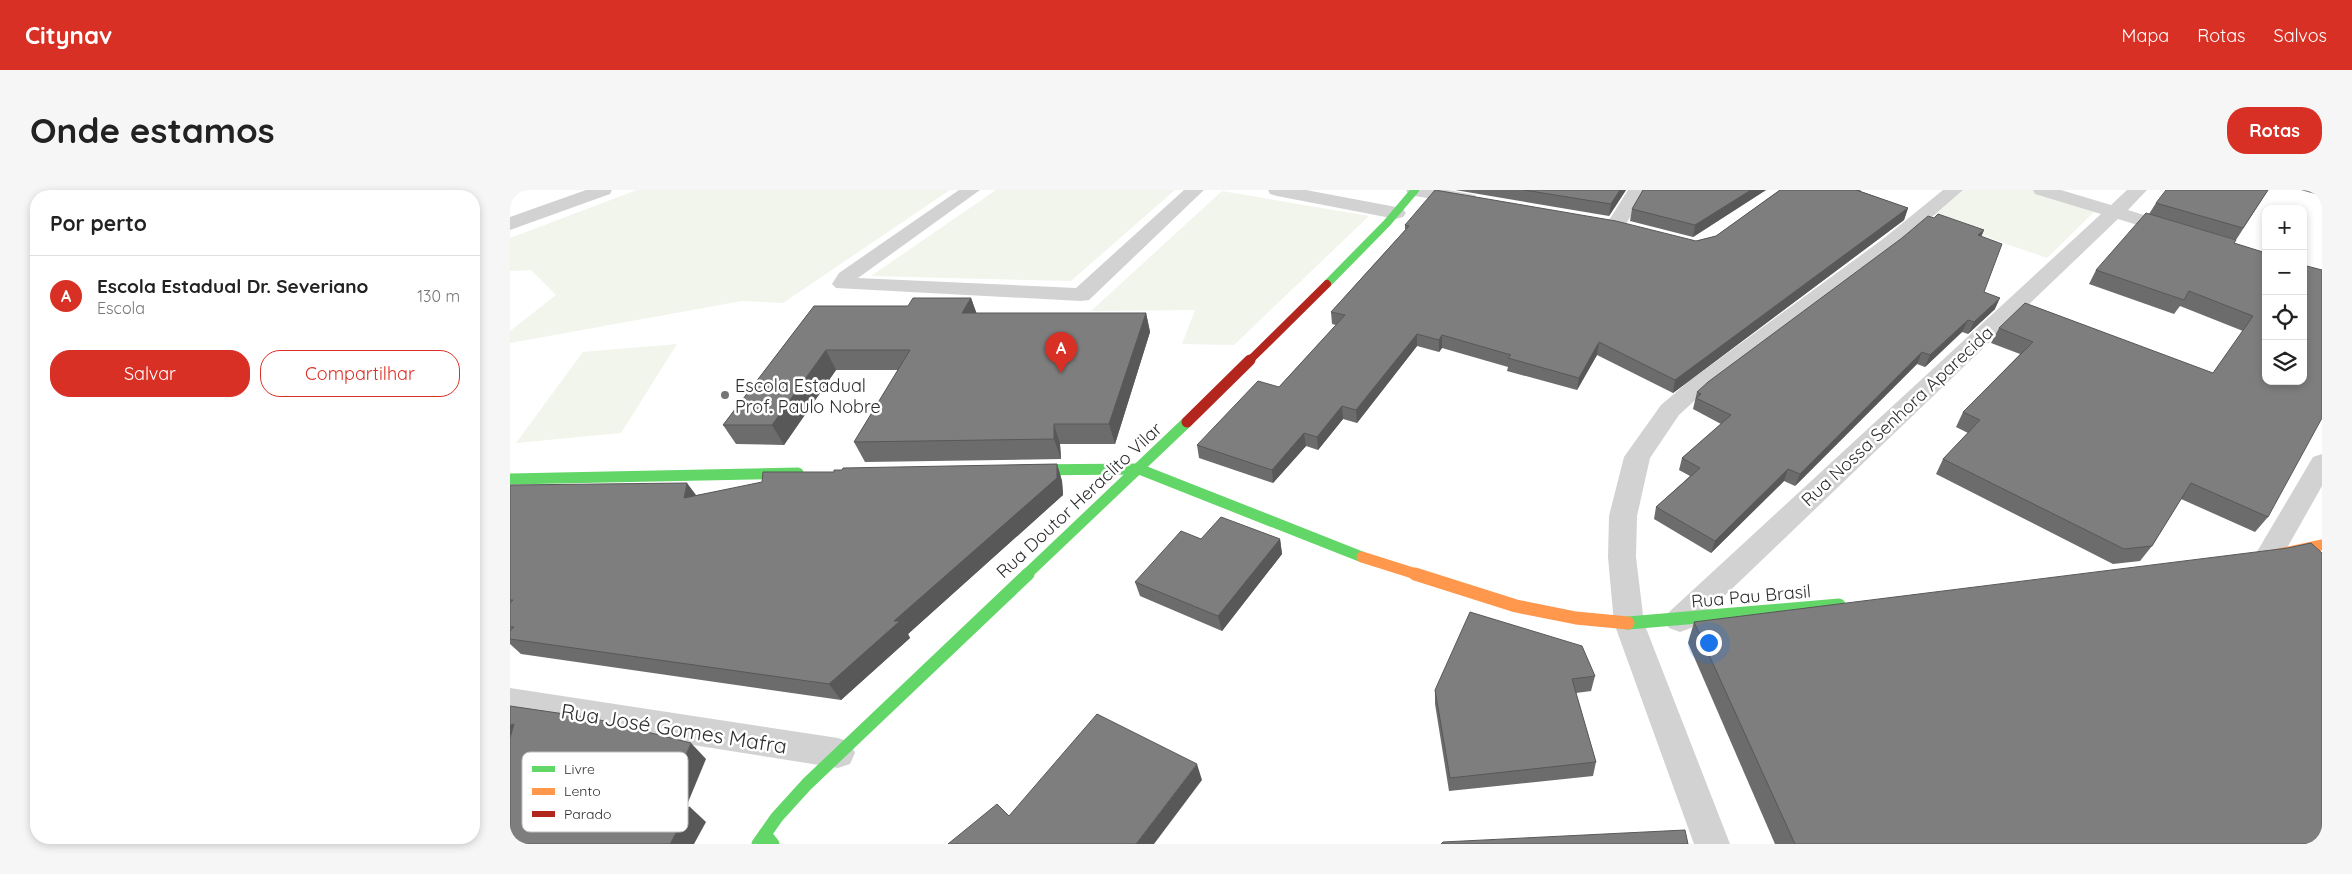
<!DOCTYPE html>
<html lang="pt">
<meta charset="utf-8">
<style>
:root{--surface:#fff;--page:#f6f6f6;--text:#222;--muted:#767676;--line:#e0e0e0;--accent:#d93025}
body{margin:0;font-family:Quicksand,sans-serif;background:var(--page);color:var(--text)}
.controls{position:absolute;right:15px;top:15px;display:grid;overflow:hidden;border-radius:10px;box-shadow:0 2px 8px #0003}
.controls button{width:45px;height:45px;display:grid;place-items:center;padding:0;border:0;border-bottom:1px solid var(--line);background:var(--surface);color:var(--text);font:25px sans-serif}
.you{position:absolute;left:1198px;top:452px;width:18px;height:18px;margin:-12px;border:4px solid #fff;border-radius:50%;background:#1a73e8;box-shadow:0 0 0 8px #1a73e833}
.badge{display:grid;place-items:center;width:32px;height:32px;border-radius:50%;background:var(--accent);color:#fff;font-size:16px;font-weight:700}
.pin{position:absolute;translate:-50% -41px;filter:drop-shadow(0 1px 2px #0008)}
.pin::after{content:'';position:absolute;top:26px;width:18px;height:15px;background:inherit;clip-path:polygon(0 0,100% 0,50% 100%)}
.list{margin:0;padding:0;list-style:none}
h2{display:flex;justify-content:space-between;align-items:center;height:65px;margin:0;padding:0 20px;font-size:21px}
h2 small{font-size:16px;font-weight:400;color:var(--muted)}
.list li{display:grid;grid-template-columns:32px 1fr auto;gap:15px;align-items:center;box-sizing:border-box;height:80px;padding:0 20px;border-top:1px solid var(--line)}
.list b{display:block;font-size:19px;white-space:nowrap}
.list p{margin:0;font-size:16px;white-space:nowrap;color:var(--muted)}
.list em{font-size:16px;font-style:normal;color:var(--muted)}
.actions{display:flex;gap:10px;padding:15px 20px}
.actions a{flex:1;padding:11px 0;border:1px solid var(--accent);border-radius:20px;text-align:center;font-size:18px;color:var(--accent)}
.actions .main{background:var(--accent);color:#fff}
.icon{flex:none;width:28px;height:28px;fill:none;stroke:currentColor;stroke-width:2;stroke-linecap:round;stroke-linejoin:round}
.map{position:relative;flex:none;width:1812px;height:654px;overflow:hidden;border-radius:20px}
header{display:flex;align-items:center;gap:30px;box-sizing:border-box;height:70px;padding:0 25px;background:var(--accent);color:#fff}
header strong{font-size:24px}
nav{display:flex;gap:28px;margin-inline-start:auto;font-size:18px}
.intro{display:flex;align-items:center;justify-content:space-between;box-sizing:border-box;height:120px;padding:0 30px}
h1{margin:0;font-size:35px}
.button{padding:12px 22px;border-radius:20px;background:var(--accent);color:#fff;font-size:18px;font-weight:700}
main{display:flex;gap:30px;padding:0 30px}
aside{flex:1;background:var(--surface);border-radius:20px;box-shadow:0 2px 8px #0003}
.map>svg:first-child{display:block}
.green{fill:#f1f5eb}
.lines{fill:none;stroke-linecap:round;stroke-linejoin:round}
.street{fill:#d2d2d2;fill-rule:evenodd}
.fast-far2{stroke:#63d668;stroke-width:8}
.fast-far1{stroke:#63d668;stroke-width:11}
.fast{stroke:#63d668;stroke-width:13}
.slow-far1{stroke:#ff974d;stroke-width:11}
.slow{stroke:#ff974d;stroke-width:13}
.jam-far1{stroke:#b3261e;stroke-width:8}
.jam{stroke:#b3261e;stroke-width:11}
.wall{fill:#6c6c6c}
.shaded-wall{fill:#585858}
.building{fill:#7e7e7e;stroke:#585858}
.poi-dot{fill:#767676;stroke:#fff;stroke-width:2}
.labels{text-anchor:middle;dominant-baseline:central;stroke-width:5;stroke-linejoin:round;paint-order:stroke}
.poi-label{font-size:18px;fill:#2d2d2d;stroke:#fff;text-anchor:start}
.street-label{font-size:18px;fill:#2d2d2d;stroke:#fff}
.near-street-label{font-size:21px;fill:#2d2d2d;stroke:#fff}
.key{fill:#fff;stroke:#c0c0c0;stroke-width:1}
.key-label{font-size:14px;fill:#2d2d2d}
</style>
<header>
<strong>Citynav</strong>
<nav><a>Mapa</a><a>Rotas</a><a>Salvos</a></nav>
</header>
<div class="intro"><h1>Onde estamos</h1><a class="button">Rotas</a></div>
<main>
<aside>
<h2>Por perto<small></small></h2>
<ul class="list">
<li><span class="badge">A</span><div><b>Escola Estadual Dr. Severiano</b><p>Escola</p></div><em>130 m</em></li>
</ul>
<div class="actions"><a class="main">Salvar</a><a>Compartilhar</a></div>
</aside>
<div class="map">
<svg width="1812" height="654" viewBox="0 0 1812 654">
<rect width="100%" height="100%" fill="#fff"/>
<!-- green -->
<g class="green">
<path d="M127,0H440L273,113L232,111L0,153V141L46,105L21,80L0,81V48Z"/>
<path d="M486,0H665L561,91L361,86Z"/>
<path d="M1453,0H1527L1586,20L1537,68L1420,27Z"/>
<path d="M712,1L859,26L724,155L672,154L685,120L581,121Z"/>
<path d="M167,154L111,243L6,253L73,162Z"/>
</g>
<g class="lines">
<!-- street -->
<g class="street">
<path d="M76,0H102L100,4L0,40V27Z"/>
<path d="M449,0H470L348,88L566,98L674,0H694L579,110L571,111L326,98L322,94L329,83Z"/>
<path d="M758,0H796L886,17L893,19L896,23L893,27L886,29L767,6L760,4Z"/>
<path d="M896,0H938L965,5L967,9L965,13L958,15L905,6L898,4Z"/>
<path d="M1118,0H1136L1113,39H1099L1096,35Z"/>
<path d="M1433,0H1453L1387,57L1194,202L1169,225L1140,268L1127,326L1126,367L1134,433L1220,654H1184L1104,433L1098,367L1099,326L1114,267L1151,215L1178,192L1373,49Z"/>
<path d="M1523,0H1551L1601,15L1617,0H1637L1618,20L1673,37L1676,41L1673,45L1666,47L1608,29L1181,438L1170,442L1159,438L1155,430L1159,422L1591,24L1525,4Z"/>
<path d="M1812,264V296L1768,374L1758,378L1748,374L1744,367L1748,360L1803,267Z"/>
<path d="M0,498L328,548L340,552L345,563L340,574L328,578L0,526Z"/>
</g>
<!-- fast-far2 -->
<path class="fast-far2" d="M817,94L877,33L905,0"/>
<!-- fast-far1 -->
<g class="fast-far1">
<path d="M511,280L629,279L852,367"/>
<path d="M0,289L288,283"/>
<path d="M516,385L677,232"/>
</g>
<!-- fast -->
<g class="fast">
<path d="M1118,433L1329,415"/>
<path d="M255,644L263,654"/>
<path d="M248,654L267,627L297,594L518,384"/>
</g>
<!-- slow-far1 -->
<g class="slow-far1">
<path d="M1769,364L1812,355"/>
<path d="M852,367L909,385"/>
</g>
<!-- slow -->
<path class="slow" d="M905,384L1006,416L1066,428L1118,433"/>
<!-- jam-far1 -->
<path class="jam-far1" d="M739,171L817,94"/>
<!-- jam -->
<path class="jam" d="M677,232L740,170"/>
</g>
<!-- wall -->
<g class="wall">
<path d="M945,0H1116L1099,26Z"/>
<path d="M1133,0H1256L1183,47L1120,31L1122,19Z"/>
<path d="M1270,0H1351L1350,1L1398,18L1394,30L1163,203L1087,165L1067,200L997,181L998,177L932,158L929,162L907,156L847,233L833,229L808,260L796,256L763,293L689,268L687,255L769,197L826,135L822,134L821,122L895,40V35L1186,51L1206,46Z"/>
<path d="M1758,0L1726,50L1639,24L1646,13Z"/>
<path d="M1791,0H1812V6Z"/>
<path d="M1474,40L1471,47L1474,102L1485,119L1458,144L1452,142L1415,177L1407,174L1285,296L1274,291L1201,363L1144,329L1146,317L1180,286L1169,280L1172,268L1211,234L1183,219L1187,202Z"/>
<path d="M1724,53L1756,63L1758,327L1745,342L1671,309L1642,356L1630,371L1603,374L1426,284L1433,269L1458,243L1446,237L1453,222L1510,164L1481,153L1489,138L1703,183L1733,141L1670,116L1664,124L1579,94L1586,80Z"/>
<path d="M461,108L466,123H636L640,142L605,254H550L551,269L355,272L344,252L388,180H326L274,255L226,254L213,235L304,116H398Z"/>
<path d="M547,274L552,291L553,305L398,444L400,448L331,510L11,464L0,454V295L187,305L324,282Z"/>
<path d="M691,349H770L772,364L712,441L630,406L625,392Z"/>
<path d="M1184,432L1812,654H1265L1178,453Z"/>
<path d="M1085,486L1081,501L1066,503L1086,572L1083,586L939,601L925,514V500Z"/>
</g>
<!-- shaded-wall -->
<g class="shaded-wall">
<path d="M1110,0H1116L1099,26L1101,14Z"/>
<path d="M1241,0H1256L1183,47L1185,35Z"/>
<path d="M1398,18L1394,30L1163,203L1165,190Z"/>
<path d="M1474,40L1469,51L1468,45Z"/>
<path d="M461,108L468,127L452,123Z"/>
<path d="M1490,108L1485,119L1458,144L1464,132Z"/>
<path d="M636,123L640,142L605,254L599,234Z"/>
<path d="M1458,130L1452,142L1415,177L1420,165Z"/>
<path d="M907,144V156L847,233L846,220Z"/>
<path d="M932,145V158L929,162V150Z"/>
<path d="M1089,152L1087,165L1067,200L1069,188Z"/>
<path d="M316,160L326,180L274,255L262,235Z"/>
<path d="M1412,162L1407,174L1285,296L1290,284Z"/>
<path d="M832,216L833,229L808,260L807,247Z"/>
<path d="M544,234L550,254L551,269L544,249Z"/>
<path d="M794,243L796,256L763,293L762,280Z"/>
<path d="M547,274L552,291L553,305L398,444L400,448L331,510L319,494Z"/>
<path d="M1278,279L1274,291L1201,363L1205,351Z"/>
<path d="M177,293L189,309L174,308Z"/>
<path d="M770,349L772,364L712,441L708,426Z"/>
<path d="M4,534L0,555V535Z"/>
<path d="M181,553L196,569L167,639L151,624Z"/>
<path d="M687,574L692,590L644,654H626Z"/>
<path d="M180,617L196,632L184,654H160Z"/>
</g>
<!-- building -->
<g class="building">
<path d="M925,0L1106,31L1186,51L1206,46L1270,0H1346L1398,18L1165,190L1089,152L1069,188L998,168L1001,165L932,145L929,150L907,144L846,220L832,216L807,247L794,243L762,280L687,255L748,191L769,197L835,125L821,122L899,36L895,35Z"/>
<path d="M1014,0H1110L1101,14Z"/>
<path d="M1133,0H1241L1185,35L1122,19Z"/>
<path d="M1656,0H1758L1733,38L1646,13Z"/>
<path d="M1636,23L1726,50L1724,53L1756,63V191H1793V75L1812,80V228L1758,327L1681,293L1642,356L1614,359L1433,269L1470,230L1453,222L1523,152L1489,138L1515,113L1703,183L1743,126L1679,101L1674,110L1586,80Z"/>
<path d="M1428,24L1474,40L1468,45L1492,54L1474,102L1490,108L1464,132L1458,130L1420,165L1412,162L1290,284L1278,279L1205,351L1146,317L1190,278L1172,268L1221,225L1186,208L1191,204L1187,202L1198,192L1392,48L1418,26L1424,28Z"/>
<path d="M403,108H461L452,123H636L599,234H544V249L344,252L400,160H316L262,235H213L304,116H398Z"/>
<path d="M547,274V288L384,431H390L319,494L0,449V441L4,437H0V413L3,410H0V295L177,293L174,308L252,292L253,282H324V280H332L333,278Z"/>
<path d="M711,327L770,349L708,426L625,392L671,341L691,349Z"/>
<path d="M1801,353L1812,363V654H1285L1184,432L1778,358Z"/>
<path d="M960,422L1072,456L1085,486L1062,489L1086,572L940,588L925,500Z"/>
<path d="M0,516L82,528L181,553L151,624L180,617L160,654H0V548L4,534L0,535Z"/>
<path d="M587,524L687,574L626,654H438L487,614L499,626Z"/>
<path d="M1175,640L1178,654H931L933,652Z"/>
</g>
<!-- markers -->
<circle class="poi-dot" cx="215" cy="205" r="5"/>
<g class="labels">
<!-- poi labels -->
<g class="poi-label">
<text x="225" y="195">Escola Estadual<tspan x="225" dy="21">Prof. Paulo Nobre</tspan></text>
</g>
<!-- street labels -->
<g class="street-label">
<text transform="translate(1387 226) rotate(-43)">Rua Nossa Senhora Aparecida</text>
<text transform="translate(569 310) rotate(-43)">Rua Doutor Heraclito Vilar</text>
<text transform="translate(1241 406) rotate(-5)">Rua Pau Brasil</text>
</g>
<!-- near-street labels -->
<g class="near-street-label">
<text transform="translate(164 538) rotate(9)">Rua José Gomes Mafra</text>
</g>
</g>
<!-- legend -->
<rect x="12" y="562" width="166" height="80" rx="8" class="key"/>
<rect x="22" y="576" width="23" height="6" fill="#63d668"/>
<rect x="22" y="598" width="23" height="7" fill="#ff974d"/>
<rect x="22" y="621" width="23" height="6" fill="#b3261e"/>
<g class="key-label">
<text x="54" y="584">Livre</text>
<text x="54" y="606">Lento</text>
<text x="54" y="629">Parado</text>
</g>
</svg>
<div class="controls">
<button>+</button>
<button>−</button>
<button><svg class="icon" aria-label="locate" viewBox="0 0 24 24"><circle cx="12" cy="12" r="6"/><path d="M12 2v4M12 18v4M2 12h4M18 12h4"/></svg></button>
<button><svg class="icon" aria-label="layers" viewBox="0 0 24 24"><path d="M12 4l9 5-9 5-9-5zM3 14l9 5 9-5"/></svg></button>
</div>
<div class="you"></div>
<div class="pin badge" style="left:551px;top:183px">A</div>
</div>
</main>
